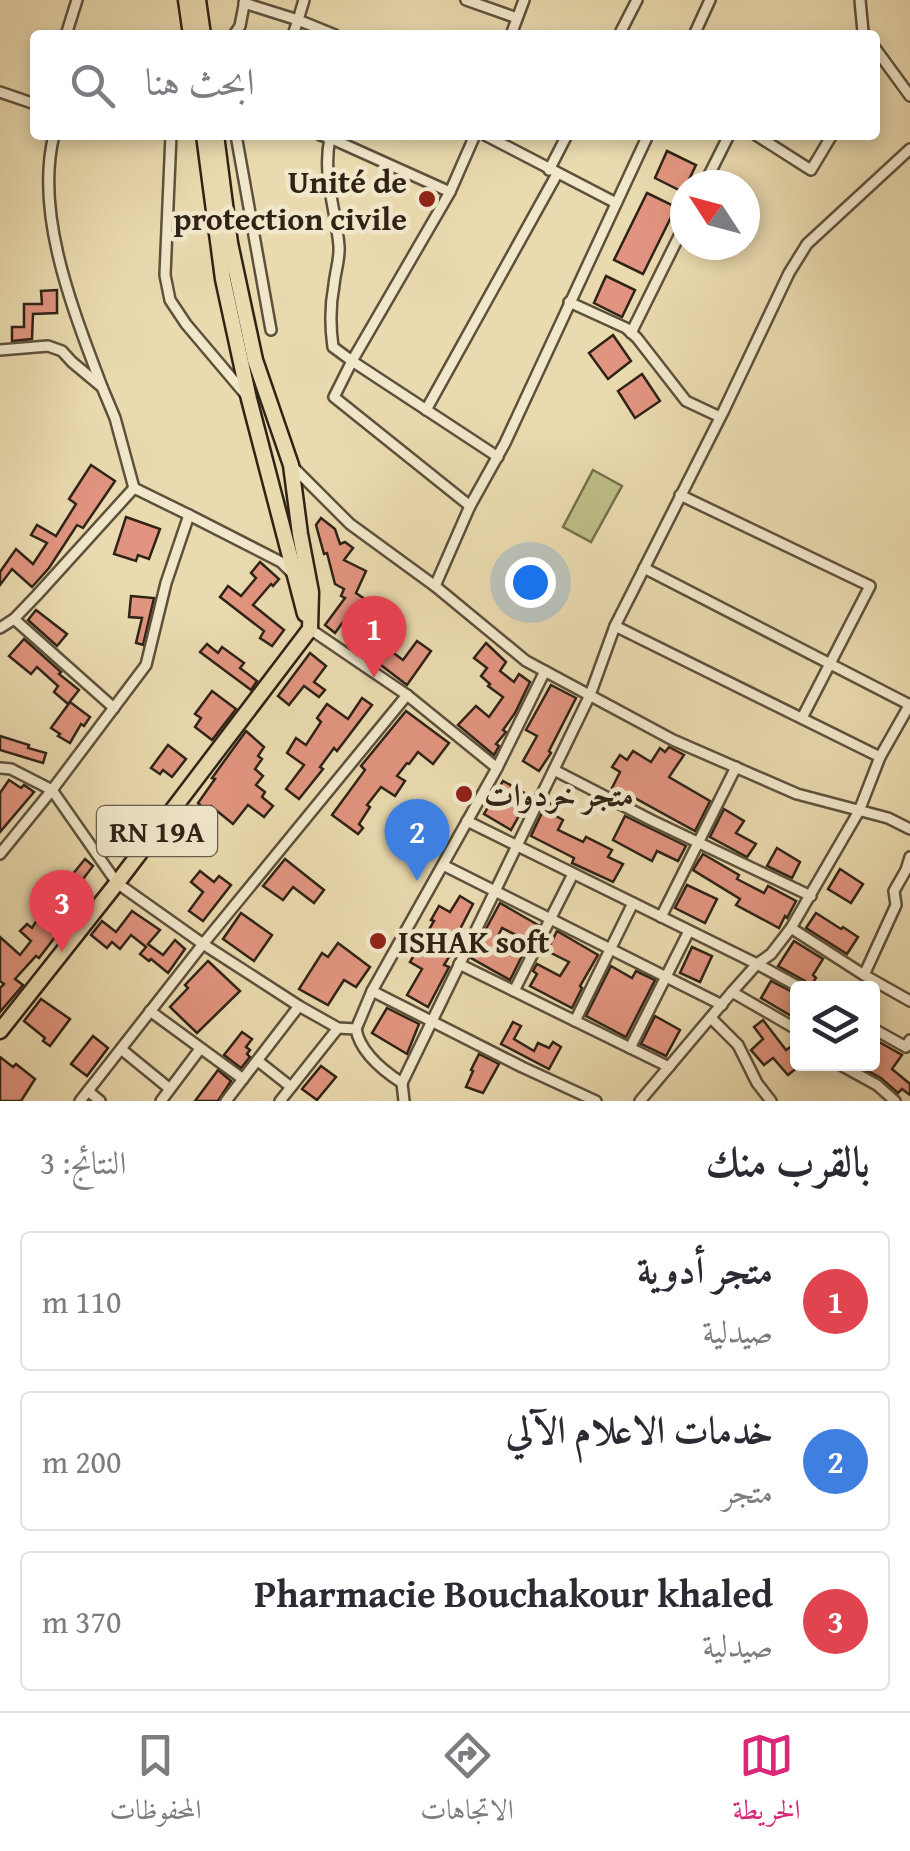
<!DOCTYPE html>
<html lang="ar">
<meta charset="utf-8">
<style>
:root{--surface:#fff;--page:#f7f7f7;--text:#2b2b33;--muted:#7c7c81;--line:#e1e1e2;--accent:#db2777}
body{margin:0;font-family:"Gentium Book Plus",Amiri,serif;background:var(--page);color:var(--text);direction:rtl}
.controls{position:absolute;right:30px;bottom:30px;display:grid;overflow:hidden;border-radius:10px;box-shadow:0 5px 15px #0003}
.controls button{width:90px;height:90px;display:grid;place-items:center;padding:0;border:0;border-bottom:2px solid var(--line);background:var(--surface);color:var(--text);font:50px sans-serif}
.compass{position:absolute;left:670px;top:170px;width:90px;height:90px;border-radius:50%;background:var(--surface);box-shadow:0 5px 15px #0003;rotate:306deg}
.you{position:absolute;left:530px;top:582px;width:35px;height:35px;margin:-25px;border:8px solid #fff;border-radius:50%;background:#1a73e8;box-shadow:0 0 0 15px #1a73e833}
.badge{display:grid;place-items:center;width:65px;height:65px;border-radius:50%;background:var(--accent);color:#fff;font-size:32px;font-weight:700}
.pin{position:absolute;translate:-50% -82px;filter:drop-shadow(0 2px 5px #0008)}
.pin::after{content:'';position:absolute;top:52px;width:35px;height:30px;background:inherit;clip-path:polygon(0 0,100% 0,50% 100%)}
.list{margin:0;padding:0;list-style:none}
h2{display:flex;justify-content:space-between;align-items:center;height:130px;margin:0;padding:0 40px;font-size:42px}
h2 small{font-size:32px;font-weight:400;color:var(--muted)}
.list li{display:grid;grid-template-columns:65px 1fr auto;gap:30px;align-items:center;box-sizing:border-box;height:140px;margin:0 20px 20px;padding:0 20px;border:2px solid var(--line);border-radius:10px}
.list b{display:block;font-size:38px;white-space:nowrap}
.list p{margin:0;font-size:32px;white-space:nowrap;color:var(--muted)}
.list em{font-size:32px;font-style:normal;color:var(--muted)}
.icon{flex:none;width:55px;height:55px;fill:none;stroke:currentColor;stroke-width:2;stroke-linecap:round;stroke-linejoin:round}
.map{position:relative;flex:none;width:910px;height:1101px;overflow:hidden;direction:ltr}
.search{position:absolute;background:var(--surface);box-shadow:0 5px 15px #0003;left:30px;right:30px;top:30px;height:110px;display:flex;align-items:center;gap:25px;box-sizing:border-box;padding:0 35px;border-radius:10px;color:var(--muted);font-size:38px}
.sheet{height:610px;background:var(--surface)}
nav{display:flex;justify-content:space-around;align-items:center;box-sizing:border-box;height:140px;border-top:2px solid var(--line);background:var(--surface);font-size:28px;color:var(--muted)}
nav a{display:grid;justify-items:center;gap:5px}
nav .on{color:var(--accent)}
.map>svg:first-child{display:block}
.green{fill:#bdbd86;stroke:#76704e;stroke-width:2.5}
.building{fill:#e1947f;stroke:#2f2316;stroke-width:2.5}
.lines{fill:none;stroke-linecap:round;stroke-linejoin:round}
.street-casing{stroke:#5e513c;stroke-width:14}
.primary-casing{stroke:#2f2316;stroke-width:19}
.street{stroke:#f1e7cb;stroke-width:9}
.primary{stroke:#eadaaf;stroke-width:14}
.poi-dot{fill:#8f2418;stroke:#f1e7cb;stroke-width:4}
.labels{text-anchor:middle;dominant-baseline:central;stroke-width:9;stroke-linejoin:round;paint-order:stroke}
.shield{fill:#f1e7cb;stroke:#695e4c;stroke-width:2.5}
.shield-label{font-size:30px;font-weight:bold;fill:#2f2316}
.poi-label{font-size:32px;font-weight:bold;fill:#2f2316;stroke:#f1e7cb;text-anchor:start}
</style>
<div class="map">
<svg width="910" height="1101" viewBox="0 0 910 1101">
<rect width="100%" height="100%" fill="#eadaaf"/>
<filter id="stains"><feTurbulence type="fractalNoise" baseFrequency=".002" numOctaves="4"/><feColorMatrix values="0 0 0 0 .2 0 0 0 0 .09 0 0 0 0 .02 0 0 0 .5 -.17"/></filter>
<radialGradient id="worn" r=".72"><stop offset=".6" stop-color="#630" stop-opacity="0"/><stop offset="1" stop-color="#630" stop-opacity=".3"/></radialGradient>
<!-- green -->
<path class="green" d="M593,470L622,486L591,542L563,527Z"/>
<!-- building -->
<g class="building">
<path d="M667,151L696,165L683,192L655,178Z"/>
<path d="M647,193L676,207L643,274L614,260Z"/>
<path d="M606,276L635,290L622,317L594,303Z"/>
<path d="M57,290V313L33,314L32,339L12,341V327H24V304H42L41,291Z"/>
<path d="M613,335L631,361L608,379L589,353Z"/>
<path d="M642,374L660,401L635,418L618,391Z"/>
<path d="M91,465L115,481L83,528L77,525L49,568L32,587L12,569L0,585V572L16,549L33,564L47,543L31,535L37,525L56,536L76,504L69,499Z"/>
<path d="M126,517L160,529L149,559L138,555L136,561L114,554Z"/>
<path d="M321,518L335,529L340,544L345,542L353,548L344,560L366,571L356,593L381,610L374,620L354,607L335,633L325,625L345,598L341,596L344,589L335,584L327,553L324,554L316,525Z"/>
<path d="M260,562L279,579L273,586L271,584L253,605L284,630L272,646L260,638L264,631L220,597L228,586L241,596L256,578L251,573Z"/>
<path d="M131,596L154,598L143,645L136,643L142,618L129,617Z"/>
<path d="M36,610L67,634L57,646L28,620Z"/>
<path d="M24,639L61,672L59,674L79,690L68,704L54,692L58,686L37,667L31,674L9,656Z"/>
<path d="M375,639L403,660L417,641L431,651L407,685L365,653Z"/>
<path d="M486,643L506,662L500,671L514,682L519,674L530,682L515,713L503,730L506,732L496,744L499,746L494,755L458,725L476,706L489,717L503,697L488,686L490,684L481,676L487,668L474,658Z"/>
<path d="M207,644L218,653L222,647L244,663L240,668L257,681L251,690L200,652Z"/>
<path d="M310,653L326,666L314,682L325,690L319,697L304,686L289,705L278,696Z"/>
<path d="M551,685L576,698L549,751L551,753L539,771L523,761L537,736L526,730Z"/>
<path d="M212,691L236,709L212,740L195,727L201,718L195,714Z"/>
<path d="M362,698L372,705L337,751L334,748L320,767L323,769L299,799L286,789L304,765L287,753L296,738L306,745L321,722L317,718L327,704L348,719Z"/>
<path d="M70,702L90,717L84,726L81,724L70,743L58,736L60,734L51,728Z"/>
<path d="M406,711L449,743L433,764L418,752L409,764L407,763L397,776L405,781L395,796L381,787L367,805L370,807L359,824L363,828L358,834L332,815L365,770L361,766Z"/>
<path d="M246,731L264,747L258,756L262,759L255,769L263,776L256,785L265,792L262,797L273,806L264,817L248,805L233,824L211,806L207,811L198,803L215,779L212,778Z"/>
<path d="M0,736L29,745L28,748L46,753L43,763L0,750Z"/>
<path d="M168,745L186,759L172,777L163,770L160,774L151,768Z"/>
<path d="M669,747L684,755L669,777L710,801L695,831L631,796L630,798L612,788L620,772L612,767L620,755L627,760L633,751L651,762L660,748L665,752Z"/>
<path d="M9,780L21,788L24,785L34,792L0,832V793Z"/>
<path d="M503,781L530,796L511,830L484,814Z"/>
<path d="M547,802L560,808L556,816L563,820L558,830L583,842L586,837L612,850L608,857L623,864L613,882L572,863L574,858L531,836Z"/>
<path d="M724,809L744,821L736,833L756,844L747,857L710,837Z"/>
<path d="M113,813L127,835L122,839L125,843L117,849L98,825Z"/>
<path d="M625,816L686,846L678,861L657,851L652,861L613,840Z"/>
<path d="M777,848L800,862L792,878L767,866Z"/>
<path d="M703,854L739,875L737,879L764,893L768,886L796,901L787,918L785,916L779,928L736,905L740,899L693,870Z"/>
<path d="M85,859L93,866L77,887L89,897L64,930L62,928L39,958L36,956L15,979L23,985L0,1012V988L4,984L0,981V937L20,955L31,941L20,931L27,924L32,928L42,912Z"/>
<path d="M285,859L324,890L314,903L293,887L283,900L263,886Z"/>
<path d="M840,869L863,884L851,903L828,889Z"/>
<path d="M200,871L214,882L219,876L231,885L203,921L189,911L203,892L191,882Z"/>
<path d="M687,885L717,899L705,923L675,908Z"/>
<path d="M460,896L473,904L456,937L460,939L444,965L449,967L428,1007L407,995L422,969L410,962L434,921L431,920L439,906L450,912Z"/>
<path d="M500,903L538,925L530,942L502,928L495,942L522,956L510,980L471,958L488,930L486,929Z"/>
<path d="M132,911L160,930L148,944L163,955L175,940L185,949L168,973L151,959L149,961L140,954L146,947L131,935L120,949L112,942L107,948L91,935L102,921L116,932Z"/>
<path d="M241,913L272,935L254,961L223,939Z"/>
<path d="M816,913L841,929L843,927L858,937L847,954L806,928Z"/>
<path d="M557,931L598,955L580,986L582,988L572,1008L530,986L537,974L533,971L537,964L560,976L569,962L547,951Z"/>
<path d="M794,941L823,959L813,975L816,978L810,988L805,981L778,966Z"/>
<path d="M338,943L370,967L356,987L344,980L328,1005L299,989L322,953L328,957Z"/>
<path d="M692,947L712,956L700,982L680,973Z"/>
<path d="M208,961L240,991L197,1033L170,1007L188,988L185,985Z"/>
<path d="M611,966L632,978L636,971L655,980L626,1037L586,1016Z"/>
<path d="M771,981L798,995V1020L761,998Z"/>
<path d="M41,999L70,1019L50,1046L43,1041L45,1038L24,1021Z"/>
<path d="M387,1008L419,1024L407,1054L372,1033Z"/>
<path d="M655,1016L680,1030L666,1056L641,1044Z"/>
<path d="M763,1020L786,1050L792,1046L798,1053V1067L788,1075L773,1058L764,1065L751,1050L763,1039L754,1027Z"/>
<path d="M513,1022L521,1026L514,1039L534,1051L538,1043L549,1048L553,1042L561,1047L549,1069L501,1044Z"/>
<path d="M242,1032L252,1039L246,1047L250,1050L247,1054L250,1057L241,1068L224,1055Z"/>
<path d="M93,1036L108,1048L87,1076L71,1064Z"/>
<path d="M872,1038L902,1055L892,1069L910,1084V1095L902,1089L898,1093L881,1078L855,1064H872Z"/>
<path d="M479,1054L499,1064L483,1093L466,1087L473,1071L471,1070Z"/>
<path d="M0,1057L13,1067L16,1064L35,1079L21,1101H0Z"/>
<path d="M321,1066L336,1077L317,1100L302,1089Z"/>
<path d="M218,1070L231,1081L218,1101H195Z"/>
</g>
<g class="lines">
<defs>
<g id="street">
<path d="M304,0L298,20L335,35"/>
<path d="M466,0L517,18"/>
<path d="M860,0L863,32L866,35"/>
<path d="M244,3L298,20L293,35"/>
<path d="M66,35L77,0"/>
<path d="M234,35L240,26L245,0"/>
<path d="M511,35L524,0"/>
<path d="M619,35L637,0"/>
<path d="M694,35L710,0"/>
<path d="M875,48L910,96"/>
<path d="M0,92L35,104"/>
<path d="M54,135C34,215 74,312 102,387"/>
<path d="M171,135L165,275L170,300L186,324L246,395"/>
<path d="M236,135L271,330"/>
<path d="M320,135L330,138C322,176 336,209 339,246C340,259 335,273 334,285C330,306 330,326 333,347L352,361L334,397L470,506"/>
<path d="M332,135L330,138L450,192"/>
<path d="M475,135L450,192L352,361L498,457"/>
<path d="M485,135L616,203"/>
<path d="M756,135L811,170L832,135"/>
<path d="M549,170L567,135"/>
<path d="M704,185L729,135"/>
<path d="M569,302L626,328L637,338L686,401L720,417"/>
<path d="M631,333L685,224"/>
<path d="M0,350L48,346L62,351L72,362L102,387L115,418L134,488"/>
<path d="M426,410L557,174"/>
<path d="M293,467L350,524L435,586L526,661L673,740L797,794L888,818L910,829"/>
<path d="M680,495L870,586L802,718"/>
<path d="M644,568L910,705"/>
<path d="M435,586L470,506L505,443L648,135"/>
<path d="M14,619L114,708"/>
<path d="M615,626L880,757"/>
<path d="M0,628L14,619L37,595L134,488L189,515"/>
<path d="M310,629L407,695L497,768L372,991L356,1029"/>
<path d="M0,768L11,769L52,790L117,883L203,944L299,1006L338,1028L356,1029C360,1052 382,1070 402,1083L404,1101"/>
<path d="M497,768L545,671"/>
<path d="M554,770L651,820L811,896"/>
<path d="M467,821L757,964L801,988"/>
<path d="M0,854L52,790L146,665L166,583L189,515L281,562L292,573"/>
<path d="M443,865L722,1005"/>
<path d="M661,917L736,767"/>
<path d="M791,928L864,975L910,1001"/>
<path d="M459,964L669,1067"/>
<path d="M864,975L896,905L894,891L906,870L910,857"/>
<path d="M372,991L522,1067L596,1101"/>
<path d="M514,991L573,874"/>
<path d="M732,992L798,1030"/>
<path d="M150,1011L243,1079"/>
<path d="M712,1019L738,1045L757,1083L771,1101"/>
<path d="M575,1021L633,903"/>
<path d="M872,1028L906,1047L910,1040"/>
<path d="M630,1048L689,931"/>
<path d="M121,1049L170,1089"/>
<path d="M258,1061L291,1087"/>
<path d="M839,1064L877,1085L895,1101"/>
<path d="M402,1083L590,695L615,626L724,410L789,273L807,244L910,149"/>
<path d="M88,1091L100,1101"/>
<path d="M80,1101L203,944L407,695"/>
<path d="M161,1101L200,1049"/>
<path d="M226,1101L299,1006"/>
<path d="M280,1101L338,1028"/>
<path d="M640,1101L732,992L757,964L771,954L791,928L859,811L880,757L910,704"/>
</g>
<g id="primary">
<path d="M186,0L191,35"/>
<path d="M198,0L203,35"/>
<path d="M204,135L223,279L249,399L305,614"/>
<path d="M0,1031L117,883L310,629L311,592L300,534L291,465L255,360L230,243L216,135"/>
</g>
</defs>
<!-- street casing -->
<use href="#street" class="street-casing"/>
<!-- primary casing -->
<use href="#primary" class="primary-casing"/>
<!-- street -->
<use href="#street" class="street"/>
<!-- primary -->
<use href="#primary" class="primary"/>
</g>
<!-- markers -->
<g class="poi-dot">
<circle cx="427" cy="199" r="10"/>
<circle cx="464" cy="794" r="10"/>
<circle cx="378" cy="941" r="10"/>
</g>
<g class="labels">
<!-- shield labels -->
<rect class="shield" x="97" y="806" width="120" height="50" rx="8"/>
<g class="shield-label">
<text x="157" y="831">RN 19A</text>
</g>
<!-- poi labels -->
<g class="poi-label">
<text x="407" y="181" text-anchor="end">Unité de<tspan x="407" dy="37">protection civile</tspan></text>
<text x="484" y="794">متجر خردوات</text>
<text x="398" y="941">ISHAK soft</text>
</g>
</g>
<rect width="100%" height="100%" filter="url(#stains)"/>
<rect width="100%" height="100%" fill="url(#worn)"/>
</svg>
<div class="controls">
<button><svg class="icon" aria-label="layers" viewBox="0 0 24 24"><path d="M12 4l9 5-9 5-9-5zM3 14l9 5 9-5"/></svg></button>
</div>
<svg class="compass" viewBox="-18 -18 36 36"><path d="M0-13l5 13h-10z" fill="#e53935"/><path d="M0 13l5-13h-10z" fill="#7c7c81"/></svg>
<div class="you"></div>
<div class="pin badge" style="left:374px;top:678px;background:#e0444e">1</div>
<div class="pin badge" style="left:417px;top:881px;background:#3f7fe0">2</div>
<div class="pin badge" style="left:62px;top:952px;background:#e0444e">3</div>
<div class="search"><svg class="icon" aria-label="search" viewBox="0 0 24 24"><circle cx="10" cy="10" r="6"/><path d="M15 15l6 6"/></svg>ابحث هنا</div>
</div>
<section class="sheet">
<h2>بالقرب منك<small>النتائج: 3</small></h2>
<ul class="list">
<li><span class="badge" style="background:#e0444e">1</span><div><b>متجر أدوية</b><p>صيدلية</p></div><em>110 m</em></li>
<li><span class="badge" style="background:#3f7fe0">2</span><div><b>خدمات الاعلام الآلي</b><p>متجر</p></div><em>200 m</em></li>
<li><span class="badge" style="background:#e0444e">3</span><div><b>Pharmacie Bouchakour khaled</b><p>صيدلية</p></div><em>370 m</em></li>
</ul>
</section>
<nav>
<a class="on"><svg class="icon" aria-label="map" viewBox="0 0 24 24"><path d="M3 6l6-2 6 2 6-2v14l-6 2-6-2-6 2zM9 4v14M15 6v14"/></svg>الخريطة</a>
<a><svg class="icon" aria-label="directions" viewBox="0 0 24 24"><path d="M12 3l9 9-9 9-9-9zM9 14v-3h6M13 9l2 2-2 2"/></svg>الاتجاهات</a>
<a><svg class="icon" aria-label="saved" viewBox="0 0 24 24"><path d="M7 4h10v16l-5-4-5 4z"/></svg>المحفوظات</a>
</nav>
